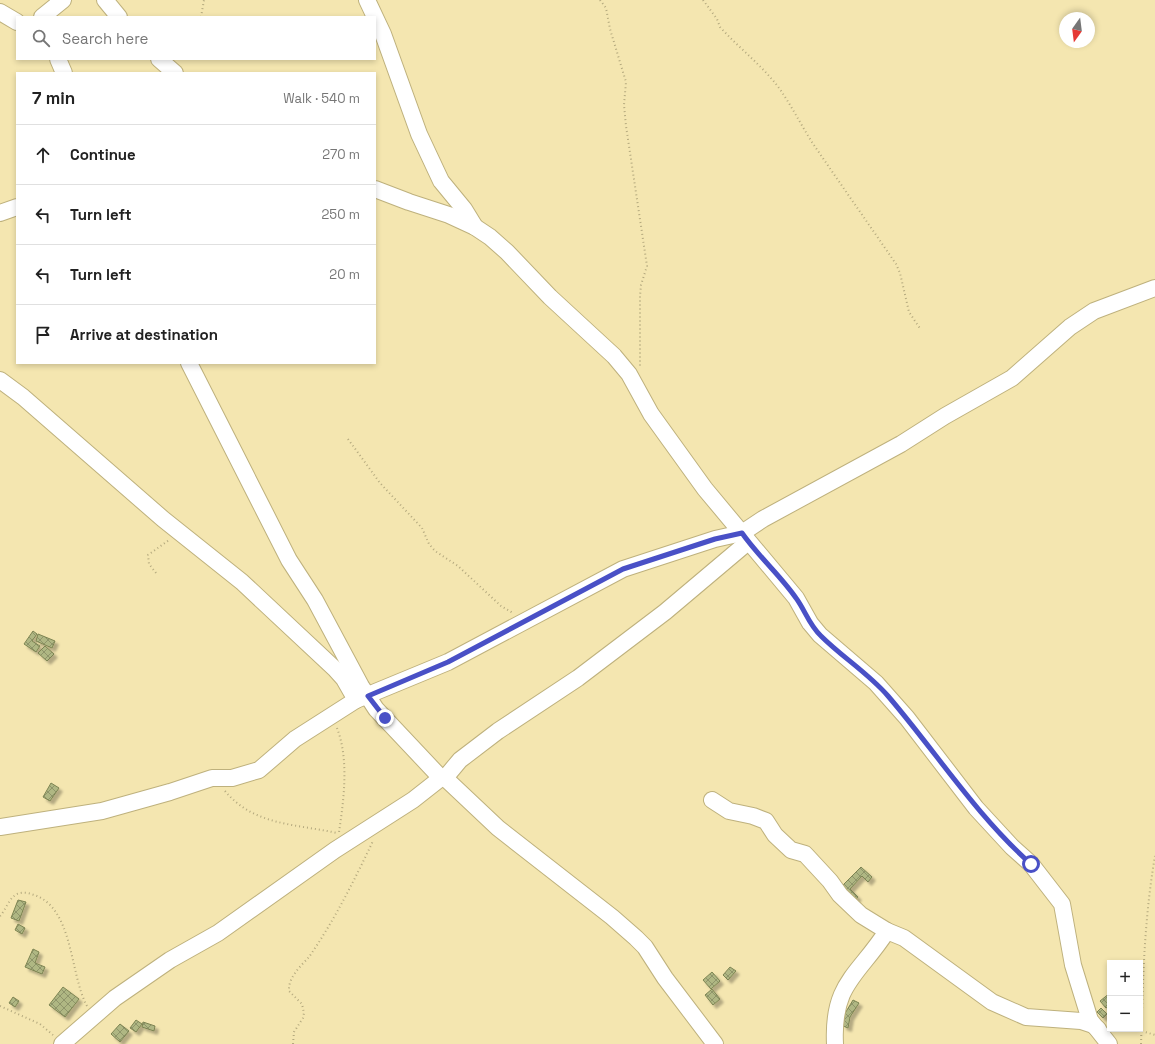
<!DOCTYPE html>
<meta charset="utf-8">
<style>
:root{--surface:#fff;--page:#f6f6f6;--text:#222;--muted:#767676;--line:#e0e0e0}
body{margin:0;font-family:"Space Grotesk",sans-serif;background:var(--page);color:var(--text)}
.controls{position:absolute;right:12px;bottom:12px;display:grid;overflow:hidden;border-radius:0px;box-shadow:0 2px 6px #0003}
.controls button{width:36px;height:36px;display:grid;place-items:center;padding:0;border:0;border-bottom:1px solid var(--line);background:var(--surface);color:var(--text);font:20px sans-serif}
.compass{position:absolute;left:1059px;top:12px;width:36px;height:36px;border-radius:50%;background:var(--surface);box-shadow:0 2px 6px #0003;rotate:194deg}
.stop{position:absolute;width:12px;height:12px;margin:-9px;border:3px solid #4950c6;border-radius:50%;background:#fff}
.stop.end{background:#4950c6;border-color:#fff;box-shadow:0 1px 4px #0008}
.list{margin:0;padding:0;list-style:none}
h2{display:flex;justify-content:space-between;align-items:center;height:52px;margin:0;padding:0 16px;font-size:17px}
h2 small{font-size:13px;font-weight:400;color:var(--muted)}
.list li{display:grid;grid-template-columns:26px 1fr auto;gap:12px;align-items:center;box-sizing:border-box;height:60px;padding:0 16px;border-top:1px solid var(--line)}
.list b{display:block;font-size:15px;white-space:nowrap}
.list em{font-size:13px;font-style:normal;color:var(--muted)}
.icon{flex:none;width:22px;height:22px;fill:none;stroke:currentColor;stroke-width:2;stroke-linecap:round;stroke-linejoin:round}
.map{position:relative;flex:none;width:1155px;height:1044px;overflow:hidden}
.search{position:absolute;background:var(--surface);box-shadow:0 2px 6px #0003;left:16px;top:16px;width:360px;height:44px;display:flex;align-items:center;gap:10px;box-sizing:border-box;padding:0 14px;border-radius:0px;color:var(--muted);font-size:15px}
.panel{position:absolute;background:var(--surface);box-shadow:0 2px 6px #0003;left:16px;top:72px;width:360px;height:292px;border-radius:0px}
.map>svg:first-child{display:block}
.building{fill:url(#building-cross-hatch);stroke:#7d8452;filter:url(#shadow)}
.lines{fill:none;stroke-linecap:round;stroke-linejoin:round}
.minor-casing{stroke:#beb17d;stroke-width:18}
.path{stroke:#b4a97e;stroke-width:2;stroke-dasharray:1 3;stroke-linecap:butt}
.minor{stroke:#fff;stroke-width:16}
.route{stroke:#4950c6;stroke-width:5}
</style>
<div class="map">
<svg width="1155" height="1044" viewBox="0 0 1155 1044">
<defs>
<pattern id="building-cross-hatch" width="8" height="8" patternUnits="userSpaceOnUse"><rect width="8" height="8" fill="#afb783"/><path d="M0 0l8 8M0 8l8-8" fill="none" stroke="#8f956b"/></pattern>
<filter id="shadow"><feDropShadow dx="3.5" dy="3.5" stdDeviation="1" flood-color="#0004"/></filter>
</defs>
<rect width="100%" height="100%" fill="#f4e6b0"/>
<!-- building -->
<g class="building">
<path d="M33,631L37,634L32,641L40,646L36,652L24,644Z"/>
<path d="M38,634L55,641L52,648L36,641Z"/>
<path d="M45,646L54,654L47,661L38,653Z"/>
<path d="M51,783L59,788L50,801L43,797Z"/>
<path d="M861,867L872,877L868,882L862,876L850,889L858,897L851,903L838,890Z"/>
<path d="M18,900L26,902L19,921L11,918Z"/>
<path d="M18,924L25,928L22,934L15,930Z"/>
<path d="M33,949L39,952L35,963L45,967L42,974L25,967Z"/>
<path d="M730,967L736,971L728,980L723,975Z"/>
<path d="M712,972L720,981L711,989L703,980Z"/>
<path d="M63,987L79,999L65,1017L49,1005Z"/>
<path d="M712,989L720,999L713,1005L705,995Z"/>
<path d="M1110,993V1005L1106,1008L1100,1001Z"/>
<path d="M13,997L19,1001L15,1007L9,1003Z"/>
<path d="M853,1000L859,1003L850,1017L848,1028L843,1026L844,1015Z"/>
<path d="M1101,1008L1107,1014L1103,1018L1097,1012Z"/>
<path d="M136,1020L142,1024L136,1032L130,1028Z"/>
<path d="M143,1022L155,1026L154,1031L142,1027Z"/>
<path d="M120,1024L129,1031L120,1042L111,1034Z"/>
</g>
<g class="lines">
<defs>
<g id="minor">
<path d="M105,0L119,17"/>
<path d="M367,0L383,34L419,134L441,181L464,209L475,227"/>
<path d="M0,12L17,22"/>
<path d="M42,17L63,0"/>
<path d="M58,59L64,73"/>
<path d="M159,59L175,73"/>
<path d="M375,189L409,202L449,215L475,227L490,237L507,252L550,297L614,356L629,374L651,414L705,489L796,598L810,623L820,635L876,683L907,718L976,808L1012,847L1031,864L1062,904L1073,965L1090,1020L1109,1044"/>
<path d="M0,213L17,207"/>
<path d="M189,363L289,560L315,600L361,686L376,709L441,778H445L498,828L612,917L636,938L645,947L665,978L715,1044"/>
<path d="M0,380L23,397L163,519L242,582L335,669L344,679L356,700"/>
<path d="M445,778L460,760L498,731L578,678L665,612L748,542"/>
<path d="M712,800L729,811L753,816L766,821L775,835L791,850L805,854L830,881L840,895L861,915L887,931L904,938L992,1002L1026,1017L1081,1021L1093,1025L1098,1029"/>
<path d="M0,827L102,811L170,792L212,778H232L259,770L295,739L356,700L448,662L623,569L715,539L742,533L763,519L901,444L945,416L1012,378L1070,327L1094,311L1155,288"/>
<path d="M62,1044L115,998L170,960L218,933L335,850L413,800L441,778"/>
<path d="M835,1044C832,983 858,976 887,931"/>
</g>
</defs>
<!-- minor casing -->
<use href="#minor" class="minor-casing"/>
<!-- path -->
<g class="path">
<path d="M600,0L606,8L610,29L626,82L624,105L626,126L647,266L641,285L640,296V367"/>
<path d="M703,0L717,19L720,27C738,47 759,63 776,84C792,105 803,130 818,151C844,189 870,226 896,264L900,273L909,312L921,330"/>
<path d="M201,17L204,0"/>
<path d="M348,439L380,483L422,528L429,544L435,551L458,566L501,606L513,613"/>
<path d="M156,573L149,564L148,555L169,540"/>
<path d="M337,728C349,759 344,799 339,832"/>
<path d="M225,791C254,826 297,824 337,833"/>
<path d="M0,916C5,911 8,901 14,896C18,892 26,892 31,894C74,905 69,973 87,1006"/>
<path d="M0,1006L40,1024L53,1035"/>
<path d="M1115,1031L1135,1029"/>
<path d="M1142,1031L1155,1035"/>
<path d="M293,1044L294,1032L303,1018L304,1013L302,1004L289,991C288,977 301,966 309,957C334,921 354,881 373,841"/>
<path d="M1141,1044C1143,980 1144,920 1155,856"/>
</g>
<!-- minor -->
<use href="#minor" class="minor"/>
</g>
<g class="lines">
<!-- route -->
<path class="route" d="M385,718L368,696L448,662L623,569L715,539L742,533C758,556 780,575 796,598C805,610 809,625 821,636C842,657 868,673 888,696C936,752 976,815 1031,864"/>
</g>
</svg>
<div class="controls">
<button>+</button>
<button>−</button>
</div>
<svg class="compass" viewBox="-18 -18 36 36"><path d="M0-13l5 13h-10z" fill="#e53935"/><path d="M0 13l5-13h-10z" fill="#767676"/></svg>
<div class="stop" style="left:1031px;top:864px"></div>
<div class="stop end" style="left:385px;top:718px"></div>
<div class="search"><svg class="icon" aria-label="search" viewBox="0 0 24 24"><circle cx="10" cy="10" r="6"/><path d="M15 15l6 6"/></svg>Search here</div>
<section class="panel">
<h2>7 min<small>Walk · 540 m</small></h2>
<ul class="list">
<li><svg class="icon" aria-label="ahead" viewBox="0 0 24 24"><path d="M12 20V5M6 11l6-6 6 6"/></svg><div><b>Continue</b></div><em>270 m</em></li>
<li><svg class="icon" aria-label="left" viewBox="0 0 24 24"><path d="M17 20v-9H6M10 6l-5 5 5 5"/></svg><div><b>Turn left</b></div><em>250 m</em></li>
<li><svg class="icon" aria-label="left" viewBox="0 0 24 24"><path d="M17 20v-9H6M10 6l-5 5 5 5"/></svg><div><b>Turn left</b></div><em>20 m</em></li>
<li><svg class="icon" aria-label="arrive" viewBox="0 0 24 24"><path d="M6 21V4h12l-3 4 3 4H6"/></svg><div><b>Arrive at destination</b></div></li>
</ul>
</section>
</div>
